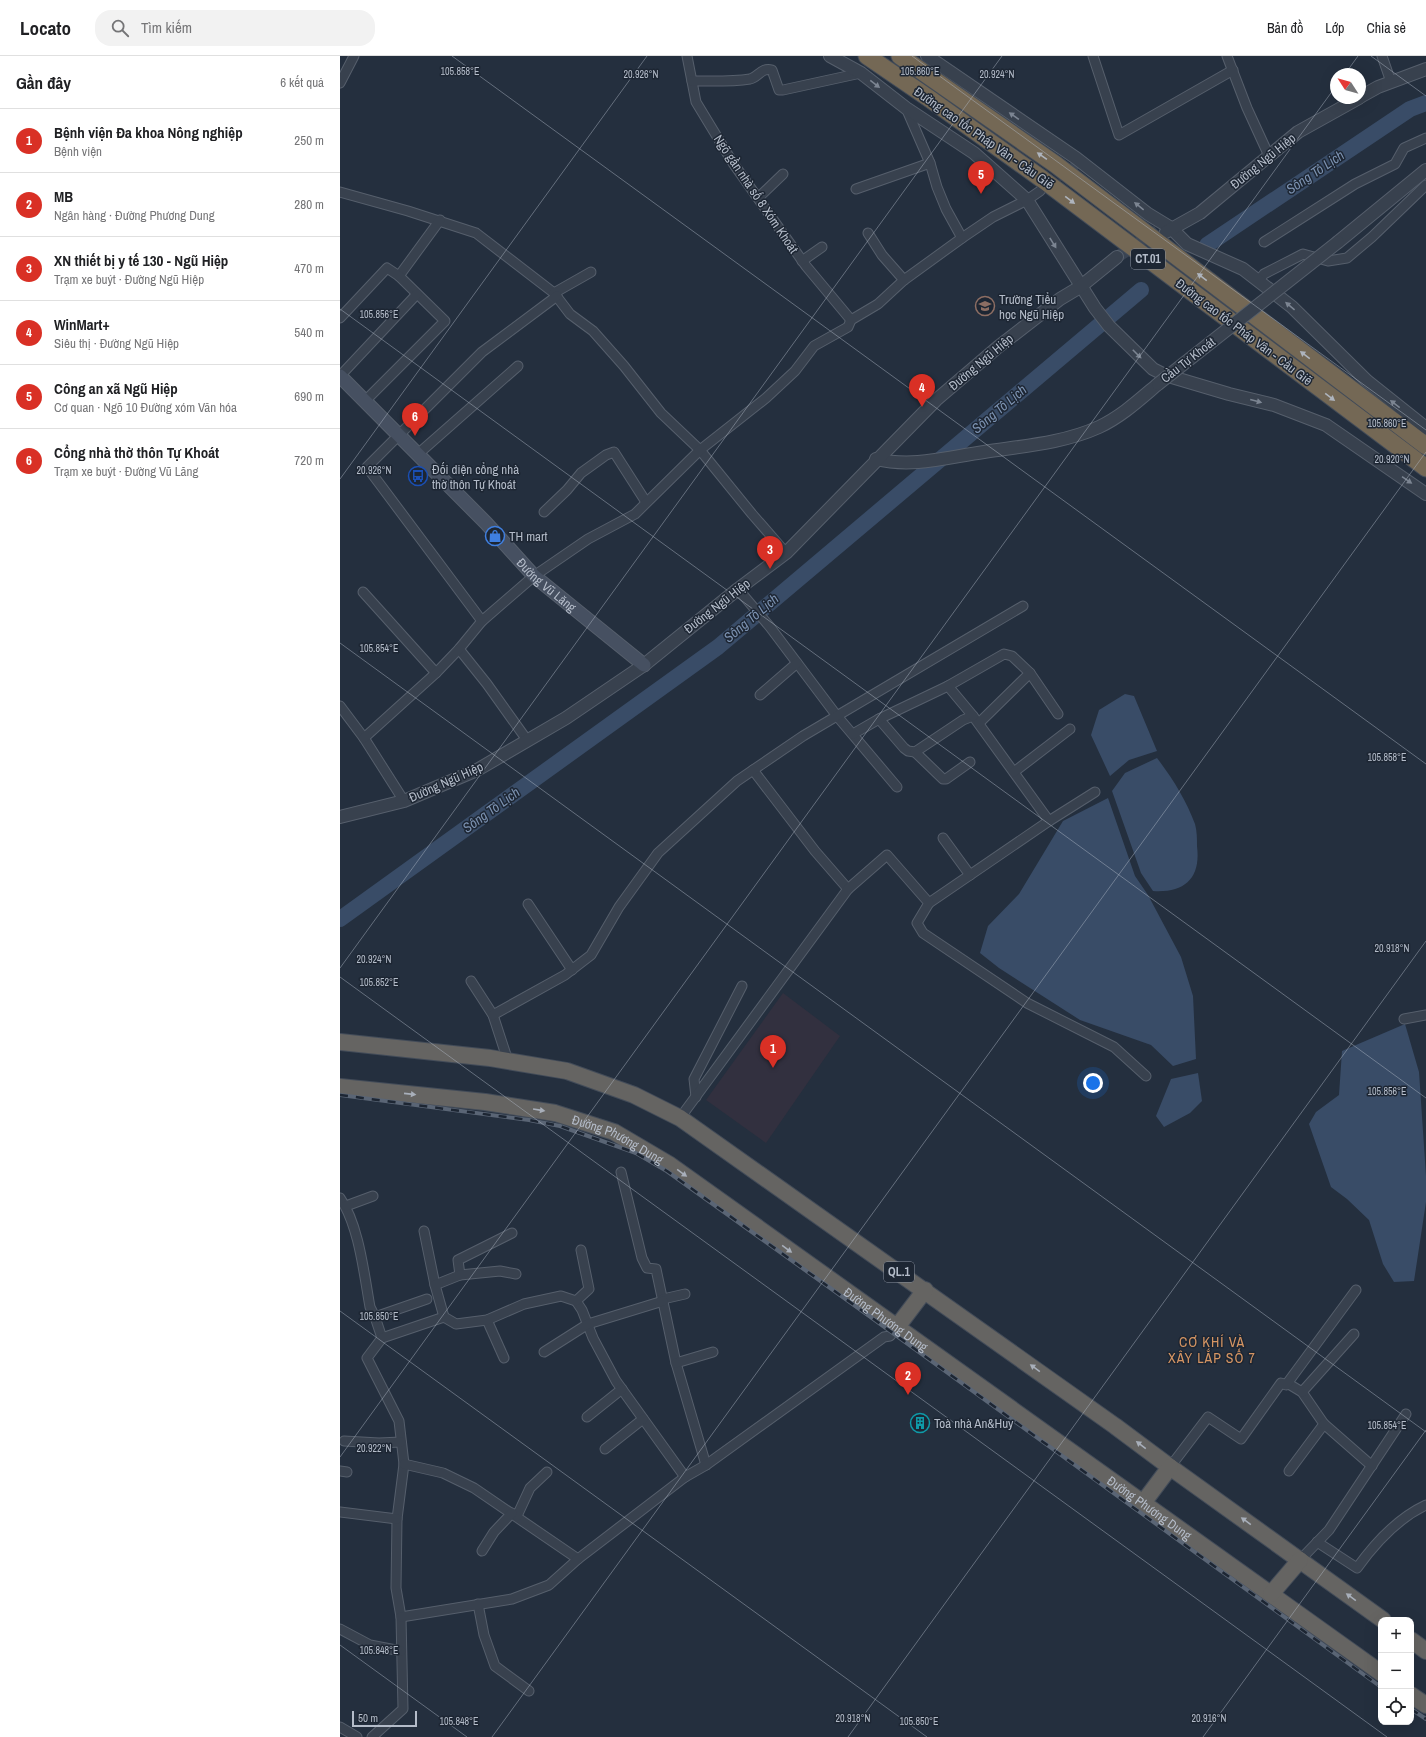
<!DOCTYPE html>
<html lang="vi">
<meta charset="utf-8">
<style>
:root{--surface:#fff;--page:#f2f2f2;--text:#202124;--muted:#757577;--line:#e0e0e0;--accent:#d93025}
body{margin:0;font-family:"Archivo Narrow",sans-serif;background:var(--page);color:var(--text)}
.controls{position:absolute;right:12px;bottom:12px;display:grid;overflow:hidden;border-radius:8px;box-shadow:0 4px 16px #0002}
.controls button{width:36px;height:36px;display:grid;place-items:center;padding:0;border:0;border-bottom:1px solid var(--line);background:var(--surface);color:var(--text);font:20px sans-serif}
.compass{position:absolute;left:990px;top:12px;width:36px;height:36px;border-radius:50%;background:var(--surface);box-shadow:0 4px 16px #0002;rotate:306deg}
.scale{position:absolute;left:12px;bottom:10px;width:65px;box-sizing:border-box;padding-left:4px;border:2px solid #b4bcc9;border-top:0;font-size:11px;line-height:14px;white-space:nowrap;color:#b4bcc9;-webkit-text-stroke:3px #1d2633;paint-order:stroke}
.you{position:absolute;left:753px;top:1027px;width:14px;height:14px;margin:-10px;border:3px solid #fff;border-radius:50%;background:#1a73e8;box-shadow:0 0 0 6px #1a73e833}
.badge{display:grid;place-items:center;width:26px;height:26px;border-radius:50%;background:var(--accent);color:#fff;font-size:13px;font-weight:700}
.pin{position:absolute;translate:-50% -33px;filter:drop-shadow(0 1px 2px #0008)}
.pin::after{content:'';position:absolute;top:21px;width:14px;height:12px;background:inherit;clip-path:polygon(0 0,100% 0,50% 100%)}
.list{margin:0;padding:0;list-style:none}
h2{display:flex;justify-content:space-between;align-items:center;height:52px;margin:0;padding:0 16px;font-size:17px}
h2 small{font-size:13px;font-weight:400;color:var(--muted)}
.list li{display:grid;grid-template-columns:26px 1fr auto;gap:12px;align-items:center;box-sizing:border-box;height:64px;padding:0 16px;border-top:1px solid var(--line)}
.list b{display:block;font-size:15px;white-space:nowrap}
.list p{margin:0;font-size:13px;white-space:nowrap;color:var(--muted)}
.list em{font-size:13px;font-style:normal;color:var(--muted)}
.icon{flex:none;width:22px;height:22px;fill:none;stroke:currentColor;stroke-width:2;stroke-linecap:round;stroke-linejoin:round}
.map{position:relative;flex:none;width:1086px;height:1681px;overflow:hidden}
header{display:flex;align-items:center;gap:24px;box-sizing:border-box;height:56px;padding:0 20px;background:var(--surface);border-bottom:1px solid var(--line)}
header strong{font-size:19px}
nav{display:flex;gap:22px;margin-inline-start:auto;font-size:14px}
.search{width:280px;height:36px;background:var(--page);display:flex;align-items:center;gap:10px;box-sizing:border-box;padding:0 14px;border-radius:16px;color:var(--muted);font-size:15px}
main{display:flex}
aside{flex:1;background:var(--surface)}
.map>svg:first-child{display:block}
.medical{fill:#32303f}
.water{fill:#394c67}
.lines{fill:none;stroke-linecap:round;stroke-linejoin:round}
.river{stroke:#394c67;stroke-width:16}
.minor-tunnel{stroke:#3a4453;stroke-width:9;stroke-dasharray:9 4.5;stroke-linecap:butt}
.tertiary-tunnel{stroke:#3a4453;stroke-width:12;stroke-dasharray:12 6;stroke-linecap:butt}
.minor-casing{stroke:#565f6c;stroke-width:11}
.tertiary-casing{stroke:#565f6c;stroke-width:14}
.secondary-casing{stroke:#565f6c;stroke-width:15}
.trunk-casing{stroke:#434c59;stroke-width:18}
.motorway-casing{stroke:#434c59;stroke-width:19}
.minor{stroke:#38414e;stroke-width:9}
.tertiary{stroke:#38414e;stroke-width:12}
.secondary{stroke:#465061;stroke-width:13}
.trunk{stroke:#656462;stroke-width:16}
.motorway{stroke:#746855;stroke-width:17}
.rail-casing{stroke:#5a6575;stroke-width:4}
.rail{stroke:#1d2633;stroke-width:2.5;stroke-dasharray:8;stroke-linecap:butt}
.tertiary-bridge-casing{stroke:#565f6c;stroke-width:14;stroke-linecap:butt}
.tertiary-bridge{stroke:#38414e;stroke-width:12}
.oneway{fill:#7c8592}
.oneway2{fill:#aeb4bd}
.oneway3{fill:#a8afba}
.ticks{fill:none;stroke:#b4bcc9;stroke-width:1;stroke-opacity:0.45}
.labels{text-anchor:middle;dominant-baseline:central;stroke-width:3;stroke-linejoin:round;paint-order:stroke}
.shield{fill:#1d2633;stroke:#878f9c;stroke-width:1}
.shield-label{font-size:12px;font-weight:bold;fill:#b4bcc9}
.street-label{font-size:13px;fill:#b4bcc9;stroke:#1d2633}
.poi-label{font-size:13px;fill:#b4bcc9;stroke:#1d2633;text-anchor:start}
.water-label{font-size:14px;font-style:italic;fill:#7c92b1;stroke:#1d2633}
.neighbourhood-label{font-size:14px;letter-spacing:1px;fill:#d59563;stroke:#1d2633}
.ticks-label{font-size:10px;text-anchor:middle;fill:#b4bcc9;stroke:#1d2633;stroke-width:3;stroke-linejoin:round;paint-order:stroke}
</style>
<header>
<strong>Locato</strong>
<div class="search"><svg class="icon" aria-label="search" viewBox="0 0 24 24"><circle cx="10" cy="10" r="6"/><path d="M15 15l6 6"/></svg>Tìm kiếm</div>
<nav><a>Bản đồ</a><a>Lớp</a><a>Chia sẻ</a></nav>
</header>
<main>
<aside>
<h2>Gần đây<small>6 kết quả</small></h2>
<ul class="list">
<li><span class="badge">1</span><div><b>Bệnh viện Đa khoa Nông nghiệp</b><p>Bệnh viện</p></div><em>250 m</em></li>
<li><span class="badge">2</span><div><b>MB</b><p>Ngân hàng · Đường Phương Dung</p></div><em>280 m</em></li>
<li><span class="badge">3</span><div><b>XN thiết bị y tế 130 - Ngũ Hiệp</b><p>Trạm xe buýt · Đường Ngũ Hiệp</p></div><em>470 m</em></li>
<li><span class="badge">4</span><div><b>WinMart+</b><p>Siêu thị · Đường Ngũ Hiệp</p></div><em>540 m</em></li>
<li><span class="badge">5</span><div><b>Công an xã Ngũ Hiệp</b><p>Cơ quan · Ngõ 10 Đường xóm Văn hóa</p></div><em>690 m</em></li>
<li><span class="badge">6</span><div><b>Cổng nhà thờ thôn Tự Khoát</b><p>Trạm xe buýt · Đường Vũ Lăng</p></div><em>720 m</em></li>
</ul>
</aside>
<div class="map">
<svg width="1086" height="1681" viewBox="0 0 1086 1681">
<rect width="100%" height="100%" fill="#242f3e"/>
<!-- medical -->
<path class="medical" d="M443,937L500,980L426,1087L366,1044Z"/>
<!-- water -->
<g class="water">
<path d="M785,638L794,640L817,695L789,704L770,720L751,679L759,654Z"/>
<path d="M817,702C833,723 846,744 855,768C857,775 857,783 857,790C861,822 845,837 813,835L801,817L772,735L785,717Z"/>
<path d="M768,742L795,820L808,839L841,901L853,940L856,1003L833,1010L811,989L740,964L659,912L640,897L648,870L679,838L723,765Z"/>
<path d="M1065,968L1079,1016L1086,1120V1146L1074,1225L1054,1226L1043,1208L1029,1164L1007,1143L991,1131L969,1068L976,1056L999,1039L1002,995Z"/>
<path d="M858,1017L862,1045L850,1057L824,1071L816,1060L831,1023Z"/>
</g>
<g class="lines">
<!-- river -->
<g class="river">
<path d="M867,189L1070,53L1086,47"/>
<path d="M0,863L378,591L801,234"/>
</g>
<!-- minor-tunnel -->
<path class="minor-tunnel" d="M707,129L736,109"/>
<!-- tertiary-tunnel -->
<path class="tertiary-tunnel" d="M777,201L822,172"/>
<defs>
<g id="minor">
<path d="M347,0L356,46L393,107L466,210L511,264"/>
<path d="M753,0L779,79L893,14"/>
<path d="M887,0L907,52L929,100"/>
<path d="M1042,0L1051,26"/>
<path d="M352,25C371,25 391,26 410,23C419,21 421,11 432,14L439,34H443L521,17"/>
<path d="M0,27L14,0"/>
<path d="M566,52L590,107L597,131L606,153L622,182"/>
<path d="M516,133L590,107"/>
<path d="M0,136L68,155L136,177L214,237L230,258L253,275L284,310L321,357L360,394L412,458L446,497"/>
<path d="M418,142L443,118"/>
<path d="M528,177L542,199L564,224"/>
<path d="M924,186L1015,128L1055,108L1064,92L1086,82"/>
<path d="M462,205L482,191"/>
<path d="M59,220L100,164"/>
<path d="M918,225L924,218L963,198L988,205L1007,202L1032,181L1086,129"/>
<path d="M214,237L251,216"/>
<path d="M0,262L47,212L59,220L105,265L25,345"/>
<path d="M0,320L77,238"/>
<path d="M78,398L178,310"/>
<path d="M204,456L227,434L241,417L266,399L274,396L306,446"/>
<path d="M398,533L430,571L497,660L557,731"/>
<path d="M23,536L96,617"/>
<path d="M142,565L27,411L142,296L217,240"/>
<path d="M119,593L147,628L187,684"/>
<path d="M608,630L664,598L672,600L690,617"/>
<path d="M420,639L457,607"/>
<path d="M0,650L24,682L64,745"/>
<path d="M539,663L564,692L568,695L575,696L623,664L633,660L709,765"/>
<path d="M639,667L690,617L718,658"/>
<path d="M513,678L539,663L608,630L633,660"/>
<path d="M24,682L96,617L119,593L142,565L194,520L248,483L295,458L360,394L426,342L455,315L474,290L508,271L511,264L538,248L564,224L622,182L653,161L687,144L700,135"/>
<path d="M575,696L603,723H606L630,706"/>
<path d="M413,714L475,795L508,833"/>
<path d="M674,716L730,673"/>
<path d="M603,782L630,819"/>
<path d="M589,847L709,765L755,736"/>
<path d="M188,848L232,914"/>
<path d="M131,925L153,959L168,1005"/>
<path d="M153,959L225,919L251,899L279,851L318,797L397,725L463,680L683,550"/>
<path d="M1064,963L1086,959"/>
<path d="M356,1041L354,1023L402,930"/>
<path d="M340,1062L508,833L547,799L589,847L577,867L583,877L687,947L774,991L806,1020"/>
<path d="M281,1116L302,1202L307,1212L316,1213L336,1307L366,1409"/>
<path d="M0,1142C19,1169 24,1218 30,1251L35,1261L42,1282L27,1302L59,1365L64,1408L57,1463L56,1532L61,1561L63,1653L32,1681"/>
<path d="M6,1150L33,1140"/>
<path d="M84,1175L95,1229"/>
<path d="M120,1219L118,1204L172,1177"/>
<path d="M323,1243L345,1238"/>
<path d="M236,1245L242,1254L253,1282L276,1325L345,1421"/>
<path d="M35,1261L87,1243"/>
<path d="M104,1261L95,1229L120,1219L160,1215L176,1218"/>
<path d="M147,1264L164,1302"/>
<path d="M42,1282L104,1261L116,1268L147,1264L184,1248L221,1240L236,1245L249,1233L241,1194"/>
<path d="M204,1296L248,1268L323,1245"/>
<path d="M336,1307L373,1296"/>
<path d="M947,1327L962,1336L984,1368L949,1415"/>
<path d="M962,1336L1014,1278"/>
<path d="M247,1361L282,1333"/>
<path d="M984,1368L1032,1410"/>
<path d="M4,1385L39,1387L61,1386"/>
<path d="M265,1393L303,1363"/>
<path d="M64,1408L103,1417L134,1432L238,1503"/>
<path d="M830,1411L868,1361L901,1383L941,1327L946,1329L1016,1234"/>
<path d="M0,1415L7,1416"/>
<path d="M0,1456L57,1463"/>
<path d="M177,1460L190,1432L207,1416"/>
<path d="M977,1486L1017,1512C1035,1487 1058,1462 1086,1449"/>
<path d="M142,1495L154,1476L172,1457"/>
<path d="M960,1504L989,1474L1066,1358"/>
<path d="M138,1548L144,1579L155,1610L189,1635"/>
<path d="M61,1561L172,1543L209,1529L238,1503L345,1421L366,1409L544,1281L550,1280L557,1271"/>
<path d="M0,1573L30,1589L61,1595"/>
<path d="M0,1671L17,1681"/>
</g>
<g id="tertiary">
<path d="M490,0L521,17L566,52L634,97L687,144L755,252L769,270L813,313L825,319L889,338L934,349L986,369L1086,438"/>
<path d="M587,0L736,102L808,158L831,172L847,188L903,213L952,251L1027,325L1086,372"/>
<path d="M1020,41L1038,31L1086,13"/>
<path d="M826,176L860,157L958,76L1019,42"/>
<path d="M998,186L1086,114"/>
<path d="M536,403C573,412 608,401 644,396C683,390 724,387 759,371C782,360 799,344 818,328"/>
<path d="M0,761L64,745L137,714L226,662L304,609L398,533L446,497L596,344L658,291L720,243L740,231L777,201"/>
</g>
<g id="secondary">
<path id="s1" d="M0,320L146,467L194,520L304,609"/>
</g>
<g id="trunk">
<path d="M0,986L150,1002L227,1015L294,1039L340,1062L775,1370L830,1411L1043,1564"/>
<path id="s2" d="M0,1031L145,1046L215,1057L274,1076L330,1109L1041,1617"/>
<path d="M557,1271L585,1234"/>
<path d="M803,1447L830,1411"/>
<path d="M931,1538L960,1504"/>
<path d="M1071,1584L1086,1595"/>
<path d="M1071,1639L1086,1649"/>
</g>
<g id="motorway">
<path d="M527,0L590,43L702,123L1086,412"/>
<path d="M560,0L715,108L1086,390"/>
</g>
</defs>
<!-- minor casing -->
<use href="#minor" class="minor-casing"/>
<!-- tertiary casing -->
<use href="#tertiary" class="tertiary-casing"/>
<!-- secondary casing -->
<use href="#secondary" class="secondary-casing"/>
<!-- trunk casing -->
<use href="#trunk" class="trunk-casing"/>
<!-- motorway casing -->
<use href="#motorway" class="motorway-casing"/>
<!-- minor -->
<use href="#minor" class="minor"/>
<!-- tertiary -->
<use href="#tertiary" class="tertiary"/>
<!-- secondary -->
<use href="#secondary" class="secondary"/>
<!-- trunk -->
<use href="#trunk" class="trunk"/>
<!-- motorway -->
<use href="#motorway" class="motorway"/>
<defs>
<g id="rail">
<path d="M0,1039L189,1064L220,1070L296,1097L327,1115L528,1259L1041,1631"/>
<path d="M1071,1653L1086,1663"/>
</g>
</defs>
<!-- rail casing -->
<use href="#rail" class="rail-casing"/>
<!-- rail -->
<use href="#rail" class="rail"/>
<defs>
<path id="tertiary-bridge" d="M818,328L998,186"/>
</defs>
<!-- tertiary-bridge casing -->
<use href="#tertiary-bridge" class="tertiary-bridge-casing"/>
<!-- tertiary-bridge -->
<use href="#tertiary-bridge" class="tertiary-bridge"/>
</g>
<!-- one-way arrows -->
<defs><path id="oneway-solid" d="M-6-.8H1V-3.2L6.5 0L1 3.2V.8H-6Z"/></defs>
<g class="oneway">
<use href="#oneway-solid" transform="translate(535 28) rotate(38)"/>
<use href="#oneway-solid" transform="translate(674 60) rotate(-145)"/>
<use href="#oneway-solid" transform="translate(799 150) rotate(-141)"/>
<use href="#oneway-solid" transform="translate(713 187) rotate(58)"/>
<use href="#oneway-solid" transform="translate(950 250) rotate(-140)"/>
<use href="#oneway-solid" transform="translate(797 298) rotate(45)"/>
<use href="#oneway-solid" transform="translate(916 345) rotate(15)"/>
<use href="#oneway-solid" transform="translate(1055 348) rotate(-142)"/>
<use href="#oneway-solid" transform="translate(1067 424) rotate(34)"/>
</g>
<g class="oneway2">
<use href="#oneway-solid" transform="translate(702 100) rotate(-145)"/>
<use href="#oneway-solid" transform="translate(730 144) rotate(37)"/>
<use href="#oneway-solid" transform="translate(862 221) rotate(-143)"/>
<use href="#oneway-solid" transform="translate(965 299) rotate(-143)"/>
<use href="#oneway-solid" transform="translate(990 341) rotate(37)"/>
</g>
<g class="oneway3">
<use href="#oneway-solid" transform="translate(70 1038) rotate(6)"/>
<use href="#oneway-solid" transform="translate(199 1054) rotate(9)"/>
<use href="#oneway-solid" transform="translate(342 1117) rotate(36)"/>
<use href="#oneway-solid" transform="translate(447 1193) rotate(36)"/>
<use href="#oneway-solid" transform="translate(695 1312) rotate(-144)"/>
<use href="#oneway-solid" transform="translate(801 1389) rotate(-143)"/>
<use href="#oneway-solid" transform="translate(906 1465) rotate(-144)"/>
<use href="#oneway-solid" transform="translate(1011 1541) rotate(-144)"/>
</g>
<!-- ticks -->
<path class="ticks" d="M112,0L1086,708M572,0L1086,374M1031,0L1086,40M1005,18L1018,0M0,253L1086,1042M0,423L307,0M0,587L1086,1376M0,912L662,0M0,921L1047,1681M0,1255L587,1681M0,1401L996,30M0,1589L127,1681M152,1681L1086,396M508,1681L1086,885M863,1681L1086,1374"/>
<!-- icons -->
<defs>
<symbol id="school-ring" viewBox="-11 -11 22 22"><circle r="9.5" fill="#1d2633" stroke="#8d6e63" stroke-width="1.5"/><path d="M0-5L7-2L0 1L-7-2ZM-4 1L0 2.5L4 1V4Q0 6-4 4Z" fill="#8d6e63"/></symbol>
<symbol id="bus-ring" viewBox="-11 -11 22 22"><circle r="9.5" fill="#1d2633" stroke="#1a4fb4" stroke-width="1.5"/><path d="M-5-6H5V4H4V6H2V4H-2V6H-4V4H-5ZM-3.5-4V0h7V-4ZM-3.5 1.2v1.5H-2V1.2ZM2 1.2v1.5H3.5V1.2Z" fill="#1a4fb4"/></symbol>
<symbol id="shop-ring" viewBox="-11 -11 22 22"><circle r="9.5" fill="#1d2633" stroke="#3f7fe0" stroke-width="1.5"/><path d="M-5-2.5h2.3a2.7 3.5 0 0 1 5.4 0H5L5.5 6h-11ZM-1.5-2.5h3a1.5 2.3 0 0 0-3 0Z" fill="#3f7fe0"/></symbol>
<symbol id="building-ring" viewBox="-11 -11 22 22"><circle r="9.5" fill="#1d2633" stroke="#0f9aa8" stroke-width="1.5"/><path d="M-4-6H4V6H1V3H-1V6H-4ZM-2.5-4.3h1.7v1.8h-1.7ZM.8-4.3h1.7v1.8H.8ZM-2.5-1h1.7V.8h-1.7ZM.8-1h1.7V.8H.8Z" fill="#0f9aa8"/></symbol>
</defs>
<g fill-rule="evenodd">
<use href="#school-ring" x="634" y="239" width="22" height="22"/>
<use href="#bus-ring" x="67" y="409" width="22" height="22"/>
<use href="#shop-ring" x="144" y="469" width="22" height="22"/>
<use href="#building-ring" x="569" y="1356" width="22" height="22"/>
</g>
<g class="labels">
<!-- shield labels -->
<g class="shield">
<rect x="791" y="193" width="34" height="20" rx="3"/>
<rect x="544" y="1206" width="30" height="20" rx="3"/>
</g>
<g class="shield-label">
<text x="808" y="203">CT.01</text>
<text x="559" y="1216">QL.1</text>
</g>
<!-- street labels -->
<g class="street-label">
<text transform="translate(644 82) rotate(35)">Đường cao tốc Pháp Vân - Cầu Giẽ</text>
<text transform="translate(923 105) rotate(-39)">Đường Ngũ Hiệp</text>
<text transform="translate(416 138) rotate(56)">Ngõ gần nhà số 8 Xóm Khoát</text>
<text transform="translate(904 276) rotate(37)">Đường cao tốc Pháp Vân - Cầu Giẽ</text>
<text transform="translate(848 304) rotate(-38)">Cầu Tự Khoát</text>
<text transform="translate(641 306) rotate(-40)">Đường Ngũ Hiệp</text>
<text stroke="none"><textPath href="#s1" startOffset="294">Đường Vũ Lăng</textPath></text>
<text transform="translate(377 550) rotate(-38)">Đường Ngũ Hiệp</text>
<text transform="translate(106 726) rotate(-24)">Đường Ngũ Hiệp</text>
<text stroke="none"><textPath href="#s2" startOffset="285">Đường Phương Dung</textPath></text>
<text stroke="none"><textPath href="#s2" startOffset="609">Đường Phương Dung</textPath></text>
<text stroke="none"><textPath href="#s2" startOffset="933">Đường Phương Dung</textPath></text>
</g>
<!-- poi labels -->
<g class="poi-label">
<text x="659" y="243">Trường Tiểu<tspan x="659" dy="15">học Ngũ Hiệp</tspan></text>
<text x="92" y="413">Đối diện cổng nhà<tspan x="92" dy="15">thờ thôn Tự Khoát</tspan></text>
<text x="169" y="480">TH mart</text>
<text x="594" y="1367">Toà nhà An&amp;Huy</text>
</g>
<!-- water labels -->
<g class="water-label">
<text transform="translate(975 116) rotate(-34)">Sông Tô Lịch</text>
<text transform="translate(659 353) rotate(-40)">Sông Tô Lịch</text>
<text transform="translate(411 562) rotate(-40)">Sông Tô Lịch</text>
<text transform="translate(151 754) rotate(-36)">Sông Tô Lịch</text>
</g>
<!-- neighbourhood labels -->
<g class="neighbourhood-label">
<text x="872" y="1286">CƠ KHÍ VÀ<tspan x="872" dy="16">XÂY LẮP SỐ 7</tspan></text>
</g>
</g>
<g class="ticks-label">
<text x="580" y="19">105.860°E</text>
<text x="120" y="19">105.858°E</text>
<text x="301" y="22">20.926°N</text>
<text x="657" y="22">20.924°N</text>
<text x="39" y="262">105.856°E</text>
<text x="1047" y="371">105.860°E</text>
<text x="1052" y="407">20.920°N</text>
<text x="34" y="418">20.926°N</text>
<text x="39" y="596">105.854°E</text>
<text x="1047" y="705">105.858°E</text>
<text x="1052" y="896">20.918°N</text>
<text x="34" y="907">20.924°N</text>
<text x="39" y="930">105.852°E</text>
<text x="1047" y="1039">105.856°E</text>
<text x="39" y="1264">105.850°E</text>
<text x="1047" y="1373">105.854°E</text>
<text x="34" y="1396">20.922°N</text>
<text x="39" y="1598">105.848°E</text>
<text x="513" y="1666">20.918°N</text>
<text x="869" y="1666">20.916°N</text>
<text x="119" y="1669">105.848°E</text>
<text x="579" y="1669">105.850°E</text>
</g>
</svg>
<div class="controls">
<button>+</button>
<button>−</button>
<button><svg class="icon" aria-label="locate" viewBox="0 0 24 24"><circle cx="12" cy="12" r="6"/><path d="M12 2v4M12 18v4M2 12h4M18 12h4"/></svg></button>
</div>
<svg class="compass" viewBox="-18 -18 36 36"><path d="M0-13l5 13h-10z" fill="#e53935"/><path d="M0 13l5-13h-10z" fill="#757577"/></svg>
<div class="scale">50 m</div>
<div class="you"></div>
<div class="pin badge" style="left:433px;top:1012px">1</div>
<div class="pin badge" style="left:568px;top:1339px">2</div>
<div class="pin badge" style="left:430px;top:513px">3</div>
<div class="pin badge" style="left:582px;top:351px">4</div>
<div class="pin badge" style="left:641px;top:138px">5</div>
<div class="pin badge" style="left:75px;top:380px">6</div>
</div>
</main>
